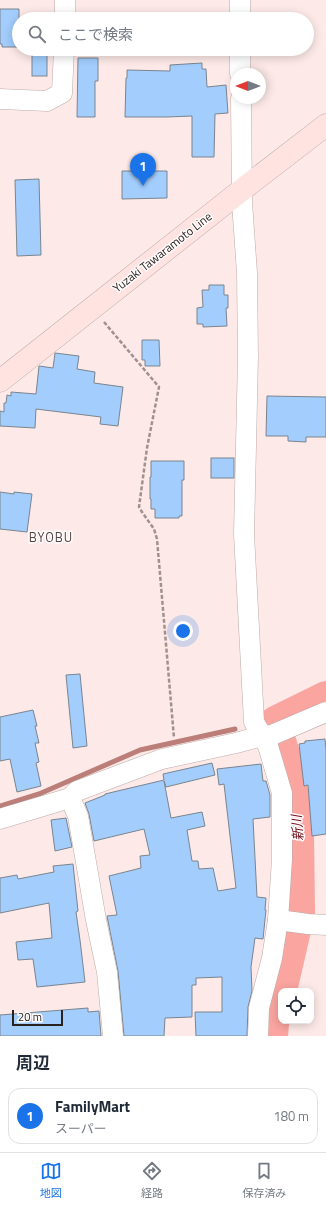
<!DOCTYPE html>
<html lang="ja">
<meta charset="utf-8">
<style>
:root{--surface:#fff;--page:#f6f6f7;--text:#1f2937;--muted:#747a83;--line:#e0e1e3;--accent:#1a73e8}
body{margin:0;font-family:"Titillium Web","Noto Sans JP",sans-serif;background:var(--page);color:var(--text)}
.controls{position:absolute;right:12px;bottom:12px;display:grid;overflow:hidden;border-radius:8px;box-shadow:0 2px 10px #0003}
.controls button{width:36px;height:36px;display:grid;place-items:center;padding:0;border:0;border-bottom:1px solid var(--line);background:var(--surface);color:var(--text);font:20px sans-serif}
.compass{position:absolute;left:230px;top:68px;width:36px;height:36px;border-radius:50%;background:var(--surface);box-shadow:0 2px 10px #0003;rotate:270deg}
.scale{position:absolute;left:12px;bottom:10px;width:51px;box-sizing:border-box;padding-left:4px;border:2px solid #292221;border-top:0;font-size:11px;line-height:14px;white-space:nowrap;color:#292221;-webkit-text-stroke:3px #fffbfb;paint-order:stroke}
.you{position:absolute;left:183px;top:631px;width:14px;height:14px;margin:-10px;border:3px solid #fff;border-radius:50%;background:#1a73e8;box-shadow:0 0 0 6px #1a73e833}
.badge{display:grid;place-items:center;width:26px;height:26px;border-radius:50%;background:var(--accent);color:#fff;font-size:13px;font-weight:700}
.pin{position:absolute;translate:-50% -33px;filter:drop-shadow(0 1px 2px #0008)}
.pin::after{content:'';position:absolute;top:21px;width:14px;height:12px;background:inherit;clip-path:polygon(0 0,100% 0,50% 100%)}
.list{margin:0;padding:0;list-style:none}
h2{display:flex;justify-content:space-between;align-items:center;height:52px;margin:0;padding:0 16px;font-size:17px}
h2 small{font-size:13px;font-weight:400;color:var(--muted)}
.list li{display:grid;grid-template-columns:26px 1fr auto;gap:12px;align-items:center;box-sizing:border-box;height:56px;margin:0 8px 8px;padding:0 8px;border:1px solid var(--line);border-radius:12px}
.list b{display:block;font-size:15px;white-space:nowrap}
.list p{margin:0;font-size:13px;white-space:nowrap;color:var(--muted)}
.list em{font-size:13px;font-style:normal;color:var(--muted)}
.icon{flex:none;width:22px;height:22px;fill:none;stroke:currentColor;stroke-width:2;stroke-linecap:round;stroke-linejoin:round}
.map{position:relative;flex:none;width:326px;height:1036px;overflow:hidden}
.search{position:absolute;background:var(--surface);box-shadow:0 2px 10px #0003;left:12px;right:12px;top:12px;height:44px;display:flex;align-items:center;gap:10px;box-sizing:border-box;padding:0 14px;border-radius:22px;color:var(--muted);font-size:15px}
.sheet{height:116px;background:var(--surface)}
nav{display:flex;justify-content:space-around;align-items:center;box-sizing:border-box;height:56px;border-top:1px solid var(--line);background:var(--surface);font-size:11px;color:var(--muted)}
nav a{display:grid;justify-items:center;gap:2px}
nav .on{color:var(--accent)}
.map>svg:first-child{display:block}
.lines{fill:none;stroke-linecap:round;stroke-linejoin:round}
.stream{stroke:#bb7e79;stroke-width:5}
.river{stroke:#faa59f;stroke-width:30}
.building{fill:#a2cdfd;stroke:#7a848f}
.minor-casing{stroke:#bcaba9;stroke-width:21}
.secondary-casing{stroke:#bcaba9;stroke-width:23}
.path{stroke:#9f9190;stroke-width:2.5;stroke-dasharray:4 2;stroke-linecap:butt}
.minor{stroke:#fff;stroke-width:20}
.secondary{stroke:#fee3e1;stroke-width:22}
.labels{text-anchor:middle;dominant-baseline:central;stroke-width:3;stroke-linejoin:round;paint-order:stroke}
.street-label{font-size:12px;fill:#292221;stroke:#fffbfb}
.neighbourhood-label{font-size:13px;letter-spacing:1px;fill:#554645;stroke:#fffbfb}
.water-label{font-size:13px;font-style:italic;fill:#6b0310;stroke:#fffbfb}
</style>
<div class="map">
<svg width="326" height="1036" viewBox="0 0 326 1036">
<rect width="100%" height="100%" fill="#fdeae8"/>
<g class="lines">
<!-- stream -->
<g class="stream">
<path d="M268,722L275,721"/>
<path d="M0,806L39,794L140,750L235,729"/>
</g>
<!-- river -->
<g class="river">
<path d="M282,991L300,913L299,831L290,770L275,721L326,696"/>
<path d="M273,1036L274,1024L281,993"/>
</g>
</g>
<!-- building -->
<g class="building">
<path d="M0,9H19V47H2V44H0Z"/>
<rect x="32" y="49" width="15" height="27"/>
<path d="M78,58H98V81H95V117H77Z"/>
<path d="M202,63V69H206L207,87L226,85L228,113L215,114L214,157H192V116L167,117H125L126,78H127V70L170,71V65Z"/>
<path d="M122,171H167V198L122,199Z"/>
<path d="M39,179L41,255L17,256L15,180Z"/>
<path d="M209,285H224V295H228V308H226L227,326L203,327V324H197V308L203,307L202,290H209Z"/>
<path d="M142,340H159L160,366H145V360H142Z"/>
<path d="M55,353L79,356L77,369L95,372L94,383L123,387L118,426L100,424L101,417L36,409L35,428L0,426V411L4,412V403H6L7,395L11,396V392L36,394L39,366L53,368Z"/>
<path d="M267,396L326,397V437H306V442L288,441V436H266Z"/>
<rect x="211" y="458" width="23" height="20"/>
<path d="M151,461H184V480H182V516H179V518H155V509H151V499H150V477H151Z"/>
<path d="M0,492L14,494V492L32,494L27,532L0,529Z"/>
<path d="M80,674L87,746L73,748L66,675Z"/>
<path d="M33,710L37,726H35L39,743H35L39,762L36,763L41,786L17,792L10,759L0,761V717Z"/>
<path d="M325,739L326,750V834L312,836L308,785L304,786L299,744L305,743V741Z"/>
<path d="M212,763L215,775L166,787L164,781L171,818L202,812L205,826L187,830L192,861H198L199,869L213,868L218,891L236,888L224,784L219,785L217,769L261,764L263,781H266L270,795V817L253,819L257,897L266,898L265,910H266L263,939L255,938L251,967L252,991L248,1007L247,1036H196L195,1012H222V977L196,978V985H192V1017L165,1018L164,1036H124L118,971L107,916L117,915L109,876L141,868L140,856L150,855L144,829L94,841L89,814L85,803L105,795V794L164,780L163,774Z"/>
<path d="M66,818L72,847L55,851L51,820Z"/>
<path d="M73,864L78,911L76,912L80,940L85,982L37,987L33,959L18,960L16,942L52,938L49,903L0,913V878L17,875L18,879L54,872L53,866Z"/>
<path d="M88,1008V1012L99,1011L101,1036H0V1015Z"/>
</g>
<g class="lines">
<defs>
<g id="minor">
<path d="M240,0V19"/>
<path d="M65,19V0"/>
<path d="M240,49V74"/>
<path d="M241,98L242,202L247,273L248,357L244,534L254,722L268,746L282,793V859L278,920L272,958L259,1008L258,1036"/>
<path d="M0,99L47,101L62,93L64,49"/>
<path d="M70,798L78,816L96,920L107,972L113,1036"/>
<path d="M0,819L70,798L77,791L162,759L236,743L262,736L272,735L326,712"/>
<path d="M278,920L308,924L326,925"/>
</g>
<path id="secondary" d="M0,381L243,189L326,125"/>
</defs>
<!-- minor casing -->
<use href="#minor" class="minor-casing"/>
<!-- secondary casing -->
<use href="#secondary" class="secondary-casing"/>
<!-- path -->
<path class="path" d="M104,322L159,387L147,448L139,507L142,512L154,529L157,539L174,738"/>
<!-- minor -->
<use href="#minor" class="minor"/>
<!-- secondary -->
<use href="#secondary" class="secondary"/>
</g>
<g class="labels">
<!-- street labels -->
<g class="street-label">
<text transform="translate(162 252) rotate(-38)">Yuzaki Tawaramoto Line</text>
</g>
<!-- neighbourhood labels -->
<g class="neighbourhood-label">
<text x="51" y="537">BYOBU</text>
</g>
<!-- water labels -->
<g class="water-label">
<text transform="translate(297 828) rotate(-95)">新川</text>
</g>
</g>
</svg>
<div class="controls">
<button><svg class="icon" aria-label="locate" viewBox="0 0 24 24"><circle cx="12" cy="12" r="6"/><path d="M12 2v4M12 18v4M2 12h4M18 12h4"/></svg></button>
</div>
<svg class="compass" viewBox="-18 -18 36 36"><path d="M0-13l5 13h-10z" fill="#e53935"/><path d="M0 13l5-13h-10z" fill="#747a83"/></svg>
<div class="scale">20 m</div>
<div class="you"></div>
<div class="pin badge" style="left:143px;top:186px">1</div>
<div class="search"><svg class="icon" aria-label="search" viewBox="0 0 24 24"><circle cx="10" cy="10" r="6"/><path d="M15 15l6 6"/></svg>ここで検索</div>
</div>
<section class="sheet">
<h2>周辺<small></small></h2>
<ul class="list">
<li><span class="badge">1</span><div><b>FamilyMart</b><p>スーパー</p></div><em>180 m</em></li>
</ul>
</section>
<nav>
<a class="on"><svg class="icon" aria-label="map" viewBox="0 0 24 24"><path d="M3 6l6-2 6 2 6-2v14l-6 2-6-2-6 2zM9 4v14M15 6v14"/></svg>地図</a>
<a><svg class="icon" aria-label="directions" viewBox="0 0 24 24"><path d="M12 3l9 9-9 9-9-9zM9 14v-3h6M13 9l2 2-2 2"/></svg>経路</a>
<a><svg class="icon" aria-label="saved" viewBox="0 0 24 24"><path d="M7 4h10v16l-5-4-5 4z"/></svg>保存済み</a>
</nav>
